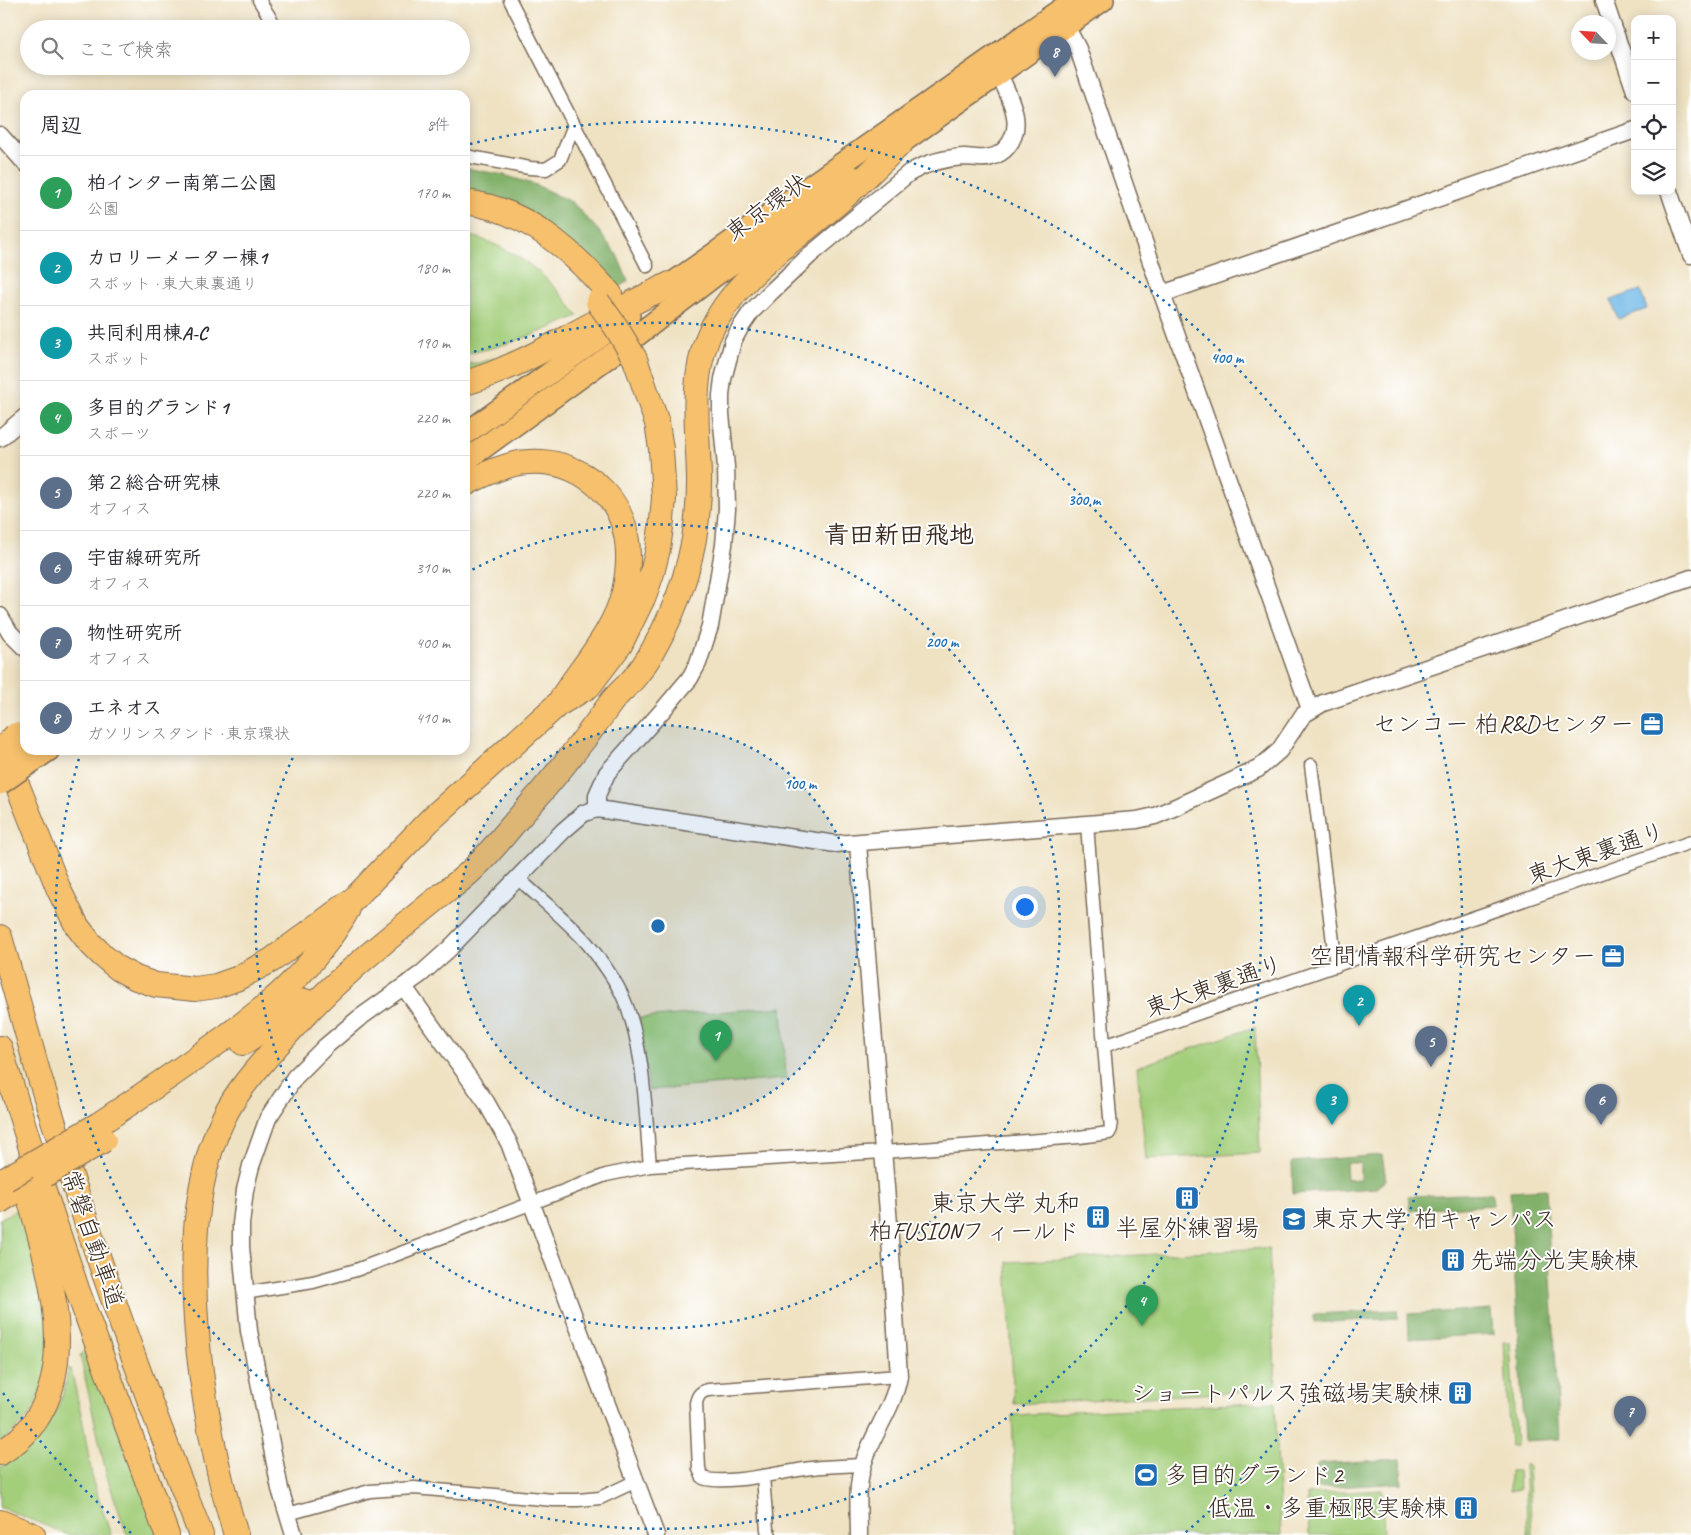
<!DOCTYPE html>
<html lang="ja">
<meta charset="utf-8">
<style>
:root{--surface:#fff;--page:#f2f2f3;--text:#2b2b33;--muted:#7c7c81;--line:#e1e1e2;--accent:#b45309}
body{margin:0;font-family:Caveat,"Klee One",sans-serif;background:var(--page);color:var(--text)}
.controls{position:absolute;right:15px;top:15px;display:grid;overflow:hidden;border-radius:10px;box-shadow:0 2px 12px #0003}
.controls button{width:45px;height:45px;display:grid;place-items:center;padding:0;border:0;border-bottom:1px solid var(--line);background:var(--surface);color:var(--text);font:25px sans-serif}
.compass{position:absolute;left:1571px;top:15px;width:45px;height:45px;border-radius:50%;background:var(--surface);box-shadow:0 2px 12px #0003;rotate:295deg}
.you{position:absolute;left:1024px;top:906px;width:18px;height:18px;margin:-12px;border:4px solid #fff;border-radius:50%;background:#1a73e8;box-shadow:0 0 0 8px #1a73e833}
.badge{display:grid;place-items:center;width:32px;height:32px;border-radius:50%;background:var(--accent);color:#fff;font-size:16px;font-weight:700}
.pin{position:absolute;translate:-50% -41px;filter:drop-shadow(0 1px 2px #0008)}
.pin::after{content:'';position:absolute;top:26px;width:18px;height:15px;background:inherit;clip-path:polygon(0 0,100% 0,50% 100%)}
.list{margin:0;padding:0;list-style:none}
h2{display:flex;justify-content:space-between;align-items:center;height:65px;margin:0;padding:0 20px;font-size:21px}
h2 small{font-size:16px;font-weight:400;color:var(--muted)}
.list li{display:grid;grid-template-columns:32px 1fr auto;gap:15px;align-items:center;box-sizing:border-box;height:75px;padding:0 20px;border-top:1px solid var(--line)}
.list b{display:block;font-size:19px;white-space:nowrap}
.list p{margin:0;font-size:16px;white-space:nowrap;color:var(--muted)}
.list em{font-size:16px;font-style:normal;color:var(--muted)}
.icon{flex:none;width:28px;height:28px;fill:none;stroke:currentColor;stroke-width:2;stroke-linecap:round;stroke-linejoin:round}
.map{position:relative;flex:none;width:1691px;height:1535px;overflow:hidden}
.search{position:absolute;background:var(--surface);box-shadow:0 2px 12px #0003;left:20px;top:20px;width:450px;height:55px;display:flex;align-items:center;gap:12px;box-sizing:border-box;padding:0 18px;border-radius:28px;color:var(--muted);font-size:19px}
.panel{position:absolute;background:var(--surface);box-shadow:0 2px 12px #0003;left:20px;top:90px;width:450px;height:665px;border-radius:15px}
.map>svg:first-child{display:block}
.green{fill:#a3ce7a;stroke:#6f7c4c}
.forest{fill:#82b16a;stroke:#5e6e44;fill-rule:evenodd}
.water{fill:#6eb8e7;stroke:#547182}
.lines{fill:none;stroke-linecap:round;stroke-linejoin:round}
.minor-casing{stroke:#7a6a58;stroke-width:15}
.tertiary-casing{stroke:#7a6a58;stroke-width:19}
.trunk-casing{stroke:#7a6a58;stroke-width:24}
.motorway-casing{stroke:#7a6a58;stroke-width:26}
.minor{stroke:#fff;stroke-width:12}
.tertiary{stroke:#fff;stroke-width:16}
.trunk{stroke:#f7c06c;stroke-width:21}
.motorway{stroke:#f7c06c;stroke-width:24}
.trunk-bridge-casing{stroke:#7a6a58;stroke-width:24;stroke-linecap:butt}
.motorway-bridge-casing{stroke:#7a6a58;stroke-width:26;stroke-linecap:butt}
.trunk-bridge{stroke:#f7c06c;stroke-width:21}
.motorway-bridge{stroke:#f7c06c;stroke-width:24}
.ring{fill:none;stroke:#1f6fb2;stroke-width:2.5;stroke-dasharray:2.5 5}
.labels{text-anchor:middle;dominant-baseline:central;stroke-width:4;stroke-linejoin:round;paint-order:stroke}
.street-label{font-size:24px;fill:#3b2a1e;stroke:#fff}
.poi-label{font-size:24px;fill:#3b2a1e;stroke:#fff;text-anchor:end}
.neighbourhood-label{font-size:25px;font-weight:bold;fill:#3b2a1e;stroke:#fff}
.centre{fill:#1f6fb2;stroke:#fff;stroke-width:2.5}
.ring-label{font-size:15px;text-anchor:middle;font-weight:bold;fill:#1f6fb2;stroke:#fff;stroke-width:4;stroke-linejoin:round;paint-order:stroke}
</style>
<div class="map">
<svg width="1691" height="1535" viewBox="0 0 1691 1535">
<rect width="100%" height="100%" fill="#fff"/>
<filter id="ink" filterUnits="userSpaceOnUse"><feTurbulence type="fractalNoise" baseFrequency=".02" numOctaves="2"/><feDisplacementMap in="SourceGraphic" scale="10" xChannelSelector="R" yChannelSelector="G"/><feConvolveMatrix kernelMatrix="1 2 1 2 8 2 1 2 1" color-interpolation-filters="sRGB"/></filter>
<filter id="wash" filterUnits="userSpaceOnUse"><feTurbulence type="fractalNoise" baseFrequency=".0096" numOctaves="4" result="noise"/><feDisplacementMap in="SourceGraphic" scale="20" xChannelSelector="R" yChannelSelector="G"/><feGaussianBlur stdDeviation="1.12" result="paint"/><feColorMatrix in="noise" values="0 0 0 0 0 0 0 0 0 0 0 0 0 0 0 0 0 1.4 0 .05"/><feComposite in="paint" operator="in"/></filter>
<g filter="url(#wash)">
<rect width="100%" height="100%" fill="#efe2c3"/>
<!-- green -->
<g class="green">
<path d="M465,236C475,236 482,239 491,243C528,258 555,284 578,316C541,332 505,347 465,354Z"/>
<path d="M546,342L465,375V364L478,363Z"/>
<path d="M782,1007L786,1079L649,1090L639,1018Z"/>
<path d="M1255,1027L1260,1153L1146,1159L1137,1067Z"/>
<path d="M20,1208L35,1254L48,1328V1371L32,1413L0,1444V1219Z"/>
<path d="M1269,1248L1276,1390L1014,1404L1007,1262Z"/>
<path d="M1504,1342H1510L1516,1446L1510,1447Z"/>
<path d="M87,1352L159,1535H127L107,1477L80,1355Z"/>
<path d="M69,1368L71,1369L83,1423L93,1482L111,1535H68L0,1507V1467C26,1456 46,1431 58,1406C64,1394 66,1381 69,1368Z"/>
<path d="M1275,1402L1281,1535H1017L1012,1415Z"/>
<path d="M1524,1465H1528L1532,1535H1528Z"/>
<path d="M1510,1471H1518L1519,1490H1510Z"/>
<path d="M1382,1490L1384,1535H1309L1307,1494Z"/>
</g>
<!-- forest -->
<g class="forest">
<path d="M465,168L504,175L536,185L573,203L598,230L617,255L628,281L619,287L465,193Z"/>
<path d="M1382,1155L1386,1180L1376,1188L1293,1194L1292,1162ZM1346,1163H1360V1179L1347,1180Z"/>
<path d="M1546,1189L1560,1439L1524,1441L1510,1191Z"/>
<path d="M1492,1193L1493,1205L1410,1210L1408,1196Z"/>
<path d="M1491,1309L1493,1334L1409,1339L1408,1314Z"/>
<path d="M1397,1310L1398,1318L1314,1323V1314Z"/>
<path d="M1400,1459L1402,1483L1318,1488L1317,1464Z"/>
</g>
<!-- water -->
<path class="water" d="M1640,290L1647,309L1618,319L1611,300Z"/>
</g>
<g filter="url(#ink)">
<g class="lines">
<defs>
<g id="minor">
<path d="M259,0L277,29"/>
<path d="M510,0L647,266"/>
<path d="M465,156L530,168L546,169L560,160L574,125"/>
<path d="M1311,765L1336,966"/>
<path d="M1087,824L1104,1046"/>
<path d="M518,878C540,899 567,920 587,943C601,960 614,977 623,997C645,1046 645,1112 650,1166"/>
<path d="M245,1293L313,1282L356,1270L606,1175L650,1166L883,1152L1079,1137L1109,1133L1111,1129L1104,1046L1691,842"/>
<path d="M863,1465C846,1466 829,1466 812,1468C785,1471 726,1486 703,1478L699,1469L696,1403C698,1395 700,1392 708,1390L899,1376"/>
<path d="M763,1476L767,1530L770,1535"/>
<path d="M288,1514L370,1491L414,1488L554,1500H578L600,1498L636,1481"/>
</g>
<g id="tertiary">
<path d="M1604,0L1635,91"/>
<path d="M1066,26L1078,49L1162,294L1310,709"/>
<path d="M0,135L25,163"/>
<path d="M1669,191L1691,255"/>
<path d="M1162,294L1635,130"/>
<path d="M0,438L25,417"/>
<path d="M0,616L10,633L25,648"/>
<path d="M597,809V795L607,773L662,711L690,678L698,663L710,626L724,545L727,509L726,467L721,414V395L723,379L733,341L740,328L751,312L771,292L810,255L909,173C926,163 944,158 964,157C973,157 983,160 991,157C997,156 1004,151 1007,147C1026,125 1009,96 999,74"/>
<path d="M858,844L889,1224L899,1376C893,1410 872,1433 863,1465C856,1488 859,1512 859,1535"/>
<path d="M404,987L486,1102L509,1143L656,1535"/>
<path d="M294,1535L280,1489L249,1331L241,1247V1224L245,1190L251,1166L268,1118L295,1077L326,1046L358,1019L421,974L449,949L563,831L584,813L597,809L836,844L1137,820L1155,816L1180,805L1258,769L1279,751L1303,715L1323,703L1691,578"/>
</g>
<g id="trunk">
<path d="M887,153L1103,0"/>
<path d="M657,294L1074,0"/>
<path d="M465,434L629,316"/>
<path d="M465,461L618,350L713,277L854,177"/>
<path d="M27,765L49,750"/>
</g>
<g id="motorway">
<path d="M465,202C526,209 571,250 610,294"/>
<path d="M465,383C513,369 554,344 598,321C622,308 646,296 670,284"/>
<path d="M465,484C485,474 507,463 529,462C574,459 618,490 626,535C630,554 628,573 624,592C614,632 583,665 561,699"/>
<path d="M5,754L59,890L77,926L90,943L103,956L119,969L136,978L156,985L195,989L216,986L236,979L272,960L354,899L430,820L557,705L589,686L620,645L645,594L652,573L658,549L662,520L664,498L661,449L657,423L635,359"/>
<path d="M0,937C13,982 25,1027 38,1072C86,1228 141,1383 201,1535"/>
<path d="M243,1043L305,1001"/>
<path d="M0,1048L43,1188L77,1289L167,1535"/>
<path d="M99,1124C135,1100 171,1076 206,1051C265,1009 311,974 348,909"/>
<path d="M0,1201L11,1194"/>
<path d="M0,1453C97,1396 46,1258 22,1174"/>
<path d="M0,1522L33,1535"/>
<path d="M236,1535C201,1421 169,1227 224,1117C236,1092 255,1071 273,1050C297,1023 322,995 349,972C378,946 409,922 439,897C452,887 466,877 477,865C491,852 503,836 516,821C550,783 581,745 610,704C618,692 630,685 638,673C643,667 648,659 652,652C683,598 700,540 699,477C698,430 690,382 708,337C732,279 789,245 834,206C857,186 879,164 901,143"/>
</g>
</defs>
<!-- minor casing -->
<use href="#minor" class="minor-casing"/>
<!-- tertiary casing -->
<use href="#tertiary" class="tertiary-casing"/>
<!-- trunk casing -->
<use href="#trunk" class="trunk-casing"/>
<!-- motorway casing -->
<use href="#motorway" class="motorway-casing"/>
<!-- minor -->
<use href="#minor" class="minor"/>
<!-- tertiary -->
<use href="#tertiary" class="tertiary"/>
<!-- trunk -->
<use href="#trunk" class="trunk"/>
<!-- motorway -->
<use href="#motorway" class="motorway"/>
<defs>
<g id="trunk-bridge">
<path d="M0,764L21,750"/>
<path d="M0,784L27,765"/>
</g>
<g id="motorway-bridge">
<path d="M598,302L616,327L635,359"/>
<path d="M0,752L16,735"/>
<path d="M45,1175L104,1140"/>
<path d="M6,1179L99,1124"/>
</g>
</defs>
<!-- trunk-bridge casing -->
<use href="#trunk-bridge" class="trunk-bridge-casing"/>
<!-- motorway-bridge casing -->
<use href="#motorway-bridge" class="motorway-bridge-casing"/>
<!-- trunk-bridge -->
<use href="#trunk-bridge" class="trunk-bridge"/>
<!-- motorway-bridge -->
<use href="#motorway-bridge" class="motorway-bridge"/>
</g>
</g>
<!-- distance rings -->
<circle cx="658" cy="926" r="201" fill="#1f6fb2" fill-opacity=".12"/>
<g class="ring">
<circle cx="658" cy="926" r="201"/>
<path d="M466 573A402 402 0 1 1 295 753"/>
<path d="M467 354A603 603 0 1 1 80 755"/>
<path d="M131 1533A804 804 0 0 1 3 1393M470 144A804 804 0 0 1 1185 1533"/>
</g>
<!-- icons -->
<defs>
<symbol id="office-square" viewBox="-11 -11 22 22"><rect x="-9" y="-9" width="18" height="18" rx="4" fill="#1f6fb2" stroke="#fff"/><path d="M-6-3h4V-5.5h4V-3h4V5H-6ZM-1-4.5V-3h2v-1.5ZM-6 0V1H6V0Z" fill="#fff"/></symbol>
<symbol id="building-square" viewBox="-11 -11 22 22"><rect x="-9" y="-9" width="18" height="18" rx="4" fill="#1f6fb2" stroke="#fff"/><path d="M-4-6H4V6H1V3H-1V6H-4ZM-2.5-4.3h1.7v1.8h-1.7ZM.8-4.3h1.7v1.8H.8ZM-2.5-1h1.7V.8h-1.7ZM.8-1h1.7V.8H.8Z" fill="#fff"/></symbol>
<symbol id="university-square" viewBox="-11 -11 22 22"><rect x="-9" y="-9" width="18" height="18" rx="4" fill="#1f6fb2" stroke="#fff"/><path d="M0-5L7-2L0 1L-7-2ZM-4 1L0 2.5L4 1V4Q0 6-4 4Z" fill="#fff"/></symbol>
<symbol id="stadium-square" viewBox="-11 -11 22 22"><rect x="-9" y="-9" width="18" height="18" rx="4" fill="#1f6fb2" stroke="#fff"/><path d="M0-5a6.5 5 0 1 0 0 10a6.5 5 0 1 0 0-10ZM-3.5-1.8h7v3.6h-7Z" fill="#fff"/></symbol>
</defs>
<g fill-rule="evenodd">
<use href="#office-square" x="1638" y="710" width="28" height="28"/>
<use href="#office-square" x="1599" y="942" width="28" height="28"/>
<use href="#building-square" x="1173" y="1184" width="28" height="28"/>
<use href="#building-square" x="1084" y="1203" width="28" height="28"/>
<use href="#university-square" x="1280" y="1205" width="28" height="28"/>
<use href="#building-square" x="1439" y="1246" width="28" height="28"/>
<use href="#building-square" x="1446" y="1379" width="28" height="28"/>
<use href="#stadium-square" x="1132" y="1461" width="28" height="28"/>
<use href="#building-square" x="1452" y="1494" width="28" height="28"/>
</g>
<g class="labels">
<!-- street labels -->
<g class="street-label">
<text transform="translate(767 207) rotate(-36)">東京環状</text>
<text transform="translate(1596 853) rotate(-19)">東大東裏通り</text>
<text transform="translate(1214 986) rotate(-19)">東大東裏通り</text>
<text transform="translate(93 1239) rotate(71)">常磐自動車道</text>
</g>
<!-- poi labels -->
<g class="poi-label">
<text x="1634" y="724">センコー 柏R&amp;Dセンター</text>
<text x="1596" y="956">空間情報科学研究センター</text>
<text x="1080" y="1203">東京大学 丸和<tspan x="1080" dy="28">柏FUSIONフィールド</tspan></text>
<text x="1312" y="1219" text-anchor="start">東京大学 柏キャンパス</text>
<text x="1187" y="1228" text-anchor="middle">半屋外練習場</text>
<text x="1470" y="1260" text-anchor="start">先端分光実験棟</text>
<text x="1442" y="1393">ショートパルス強磁場実験棟</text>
<text x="1164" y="1475" text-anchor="start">多目的グランド2</text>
<text x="1448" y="1508">低温・多重極限実験棟</text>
</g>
<!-- neighbourhood labels -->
<g class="neighbourhood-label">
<text x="899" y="535">青田新田飛地</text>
</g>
</g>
<circle cx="658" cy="926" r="8" class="centre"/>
<g class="ring-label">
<text x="1227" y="363">400 m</text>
<text x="1084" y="505">300 m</text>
<text x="942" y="647">200 m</text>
<text x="800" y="789">100 m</text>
</g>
</svg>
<div class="controls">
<button>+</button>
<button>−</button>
<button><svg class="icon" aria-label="locate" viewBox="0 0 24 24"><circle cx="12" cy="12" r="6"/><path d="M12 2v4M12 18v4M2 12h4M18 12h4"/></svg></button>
<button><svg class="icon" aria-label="layers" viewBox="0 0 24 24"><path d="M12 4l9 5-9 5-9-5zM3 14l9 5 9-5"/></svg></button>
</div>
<svg class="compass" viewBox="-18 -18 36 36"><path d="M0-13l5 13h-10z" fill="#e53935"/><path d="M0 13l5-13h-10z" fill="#7c7c81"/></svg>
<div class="you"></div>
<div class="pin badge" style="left:716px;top:1061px;background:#2e9e5b">1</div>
<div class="pin badge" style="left:1359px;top:1026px;background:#0f9aa8">2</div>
<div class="pin badge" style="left:1332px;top:1125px;background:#0f9aa8">3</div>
<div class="pin badge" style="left:1142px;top:1326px;background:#2e9e5b">4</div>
<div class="pin badge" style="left:1431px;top:1067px;background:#5c6f8a">5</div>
<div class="pin badge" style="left:1601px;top:1125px;background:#5c6f8a">6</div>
<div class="pin badge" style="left:1630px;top:1437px;background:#5c6f8a">7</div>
<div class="pin badge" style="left:1055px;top:77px;background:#5c6f8a">8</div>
<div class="search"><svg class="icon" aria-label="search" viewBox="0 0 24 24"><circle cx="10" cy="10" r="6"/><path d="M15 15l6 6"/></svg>ここで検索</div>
<section class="panel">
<h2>周辺<small>8件</small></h2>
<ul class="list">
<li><span class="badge" style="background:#2e9e5b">1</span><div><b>柏インター南第二公園</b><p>公園</p></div><em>170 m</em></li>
<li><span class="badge" style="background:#0f9aa8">2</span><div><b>カロリーメーター棟1</b><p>スポット · 東大東裏通り</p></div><em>180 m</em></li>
<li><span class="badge" style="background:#0f9aa8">3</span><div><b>共同利用棟A-C</b><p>スポット</p></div><em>190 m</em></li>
<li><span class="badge" style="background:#2e9e5b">4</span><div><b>多目的グランド1</b><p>スポーツ</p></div><em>220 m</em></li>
<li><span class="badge" style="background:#5c6f8a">5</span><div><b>第２総合研究棟</b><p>オフィス</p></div><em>220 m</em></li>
<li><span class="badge" style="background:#5c6f8a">6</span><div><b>宇宙線研究所</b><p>オフィス</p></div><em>310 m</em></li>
<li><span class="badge" style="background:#5c6f8a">7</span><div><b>物性研究所</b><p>オフィス</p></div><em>400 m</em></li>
<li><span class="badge" style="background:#5c6f8a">8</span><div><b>エネオス</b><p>ガソリンスタンド · 東京環状</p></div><em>410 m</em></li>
</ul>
</section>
</div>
